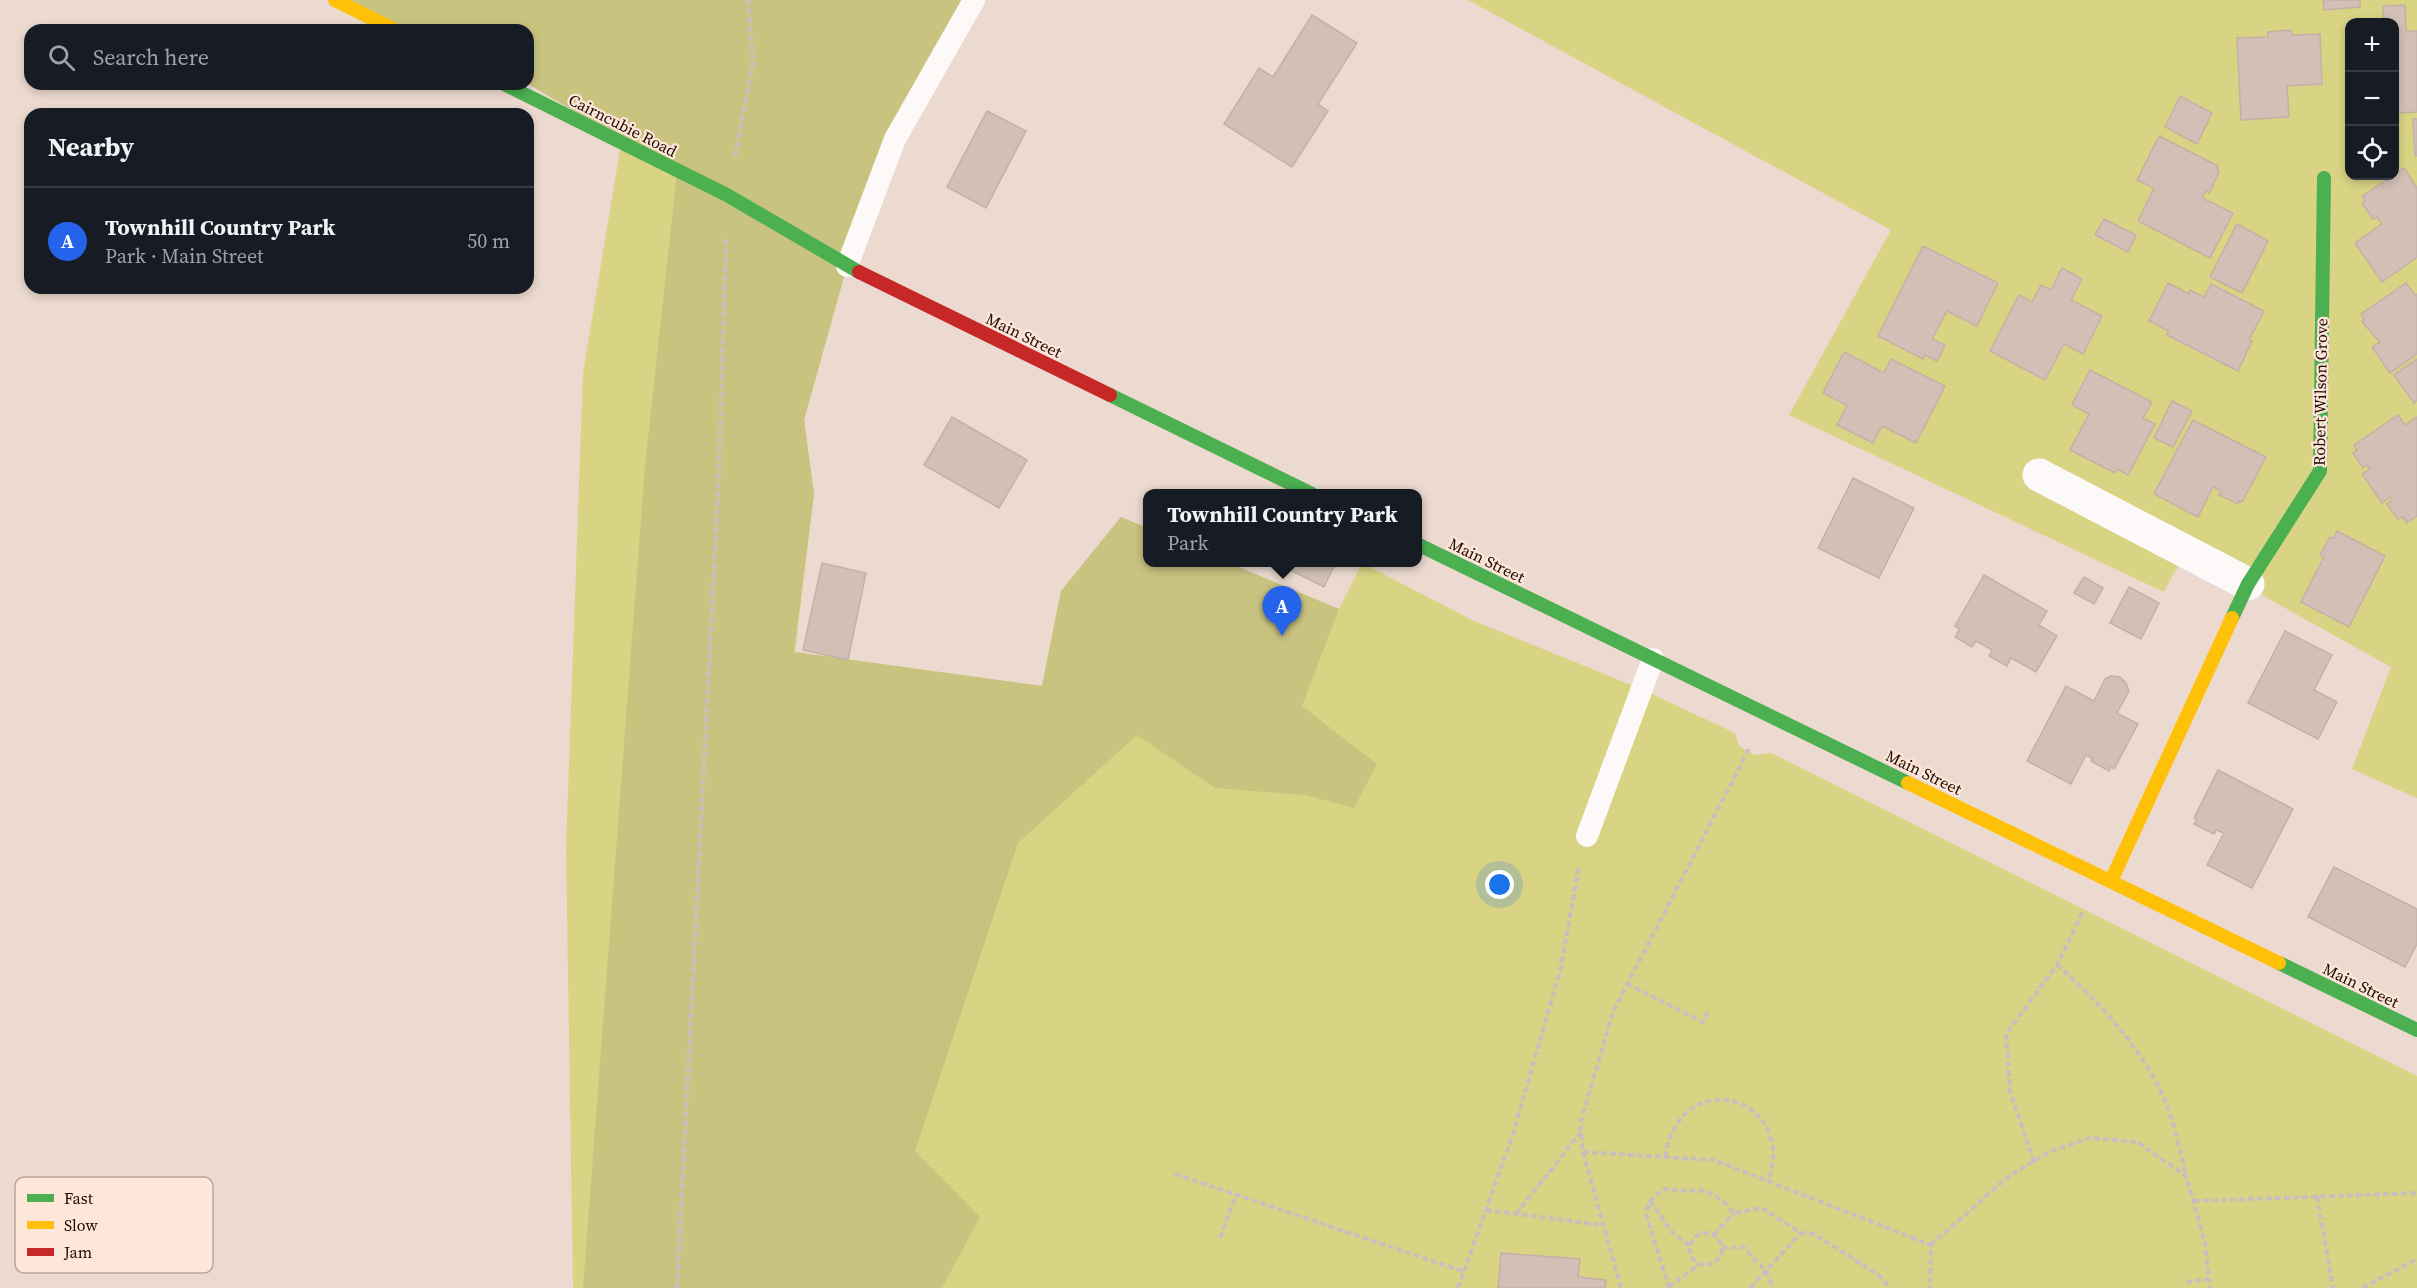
<!DOCTYPE html>
<meta charset="utf-8">
<style>
:root{--surface:#171b24;--page:#242831;--text:#f1f3f6;--muted:#9ea1a6;--line:#363941;--accent:#2563eb}
body{margin:0;font-family:"Source Serif 4",serif;background:var(--page);color:var(--text)}
.controls{position:absolute;right:18px;top:18px;display:grid;overflow:hidden;border-radius:12px;box-shadow:0 3px 9px #0003}
.controls button{width:54px;height:54px;display:grid;place-items:center;padding:0;border:0;border-bottom:2px solid var(--line);background:var(--surface);color:var(--text);font:30px sans-serif}
.you{position:absolute;left:1500px;top:885px;width:21px;height:21px;margin:-15px;border:4px solid #fff;border-radius:50%;background:#1a73e8;box-shadow:0 0 0 9px #1a73e833}
.badge{display:grid;place-items:center;width:39px;height:39px;border-radius:50%;background:var(--accent);color:#fff;font-size:20px;font-weight:700}
.pin{position:absolute;translate:-50% -50px;filter:drop-shadow(0 2px 3px #0008)}
.pin::after{content:'';position:absolute;top:32px;width:21px;height:18px;background:inherit;clip-path:polygon(0 0,100% 0,50% 100%)}
.popup{position:absolute;left:1143px;top:489px;width:279px;height:78px;box-sizing:border-box;display:grid;place-content:center;border-radius:12px;background:var(--surface);filter:drop-shadow(0 2px 4px #0005);font-size:20px;white-space:nowrap;color:var(--muted)}
.popup b{font-size:22px;color:var(--text)}
.popup::after{content:'';position:absolute;left:50%;top:100%;margin-left:-12px;border:12px solid transparent;border-top-color:var(--surface)}
.list{margin:0;padding:0;list-style:none}
h2{display:flex;justify-content:space-between;align-items:center;height:78px;margin:0;padding:0 24px;font-size:26px}
h2 small{font-size:20px;font-weight:400;color:var(--muted)}
.list li{display:grid;grid-template-columns:39px 1fr auto;gap:18px;align-items:center;box-sizing:border-box;height:108px;padding:0 24px;border-top:2px solid var(--line)}
.list b{display:block;font-size:22px;white-space:nowrap}
.list p{margin:0;font-size:20px;white-space:nowrap;color:var(--muted)}
.list em{font-size:20px;font-style:normal;color:var(--muted)}
.icon{flex:none;width:33px;height:33px;fill:none;stroke:currentColor;stroke-width:2;stroke-linecap:round;stroke-linejoin:round}
.map{position:relative;flex:none;width:2417px;height:1288px;overflow:hidden}
.search{position:absolute;background:var(--surface);box-shadow:0 3px 9px #0003;left:24px;top:24px;width:510px;height:66px;display:flex;align-items:center;gap:15px;box-sizing:border-box;padding:0 21px;border-radius:18px;color:var(--muted);font-size:22px}
.panel{position:absolute;background:var(--surface);box-shadow:0 3px 9px #0003;left:24px;top:108px;width:510px;height:186px;border-radius:18px}
.map>svg:first-child{display:block}
.green{fill:#d9d384;fill-rule:evenodd}
.forest{fill:#c9c380}
.building{fill:#d2c0b6;stroke:#c3b1a6;stroke-width:1.5}
.lines{fill:none;stroke-linecap:round;stroke-linejoin:round}
.path{stroke:#c7c0bd;stroke-width:4;stroke-dasharray:6 3;stroke-linecap:butt}
.lane{stroke:#fcf9f8;stroke-width:22}
.street{stroke:#fcf9f8;stroke-width:33}
.fast{stroke:#4caf50;stroke-width:14}
.slow{stroke:#ffc107;stroke-width:14}
.jam{stroke:#c62828;stroke-width:14}
.labels{text-anchor:middle;dominant-baseline:central;stroke-width:4.5;stroke-linejoin:round;paint-order:stroke}
.street-label{font-size:16px;fill:#1e0b02;stroke:#fee6d9}
.key{fill:#fee6d9;stroke:#bba498;stroke-width:1.5}
.key-label{font-size:16px;fill:#1e0b02}
</style>
<div class="map">
<svg width="2417" height="1288" viewBox="0 0 2417 1288">
<rect width="100%" height="100%" fill="#ecdad0"/>
<!-- green -->
<g class="green">
<path d="M645,0L895,139L847,266L804,420L814,494L795,652L1042,686L1061,591L1121,517L1147,528V562L1229,563L1339,609L1362,563L1474,621L1641,689L1735,733L1739,746L1755,755L1771,753L2417,1076V1288H573L566,847L583,373Z"/>
<path d="M1468,0H2417V798L2352,769L2391,667L2185,552L2164,592L1789,415L1891,230ZM2350,22H2394V176H2350Z"/>
</g>
<!-- forest -->
<path class="forest" d="M335,0H974L895,139L847,266L804,420L814,494L794,652L1042,686L1061,591L1121,517L1147,528V562L1229,563L1339,609L1302,706L1377,764L1354,808L1305,795L1215,788L1137,735L1018,843L915,1151L980,1217L942,1288H583L645,466L677,172L528,84V30H395Z"/>
<!-- building -->
<g class="building">
<path d="M2323,0H2360V7L2324,10Z"/>
<path d="M2405,5L2406,31H2417V112L2394,113V22H2384L2383,6Z"/>
<path d="M1312,15L1357,43L1318,104L1328,111L1292,167L1224,124L1259,68L1273,77Z"/>
<path d="M2291,30L2292,35L2320,34L2322,84L2287,86L2289,117L2241,120L2237,38L2268,37V32Z"/>
<path d="M2180,96L2212,113L2197,144L2165,127Z"/>
<path d="M987,111L1026,131L986,208L947,187Z"/>
<path d="M2413,119H2417V156H2415Z"/>
<path d="M2159,136L2218,166L2217,171L2219,172L2209,193L2206,191L2202,198L2233,213L2210,258L2138,221L2154,188L2137,180Z"/>
<path d="M2404,168L2417,188V257L2382,282L2355,243L2382,224L2377,217L2373,219L2362,203L2365,200L2363,196Z"/>
<path d="M2104,219L2136,235L2128,252L2095,235Z"/>
<path d="M2237,224L2268,241L2242,293L2210,277Z"/>
<path d="M1923,246L1998,283L1977,326L1947,311L1932,339L1945,345L1937,361L1925,355L1923,359L1878,336Z"/>
<path d="M2062,268L2082,279L2071,300L2102,316L2083,354L2064,344L2045,380L1990,351L2019,295L2032,302L2041,285L2051,290Z"/>
<path d="M2168,283L2189,294L2190,290L2204,297L2211,284L2264,311L2249,340L2252,341L2238,371L2167,335L2169,331L2149,321Z"/>
<path d="M2406,283L2415,295L2417,294V354L2390,373L2372,347L2380,342L2362,322L2364,320L2361,314Z"/>
<path d="M1844,352L1884,373L1891,359L1945,386L1916,443L1882,426L1873,443L1837,425L1847,405L1823,393Z"/>
<path d="M2417,359V400L2414,403L2394,375Z"/>
<path d="M2090,370L2152,402L2143,418L2155,424L2128,475L2117,469L2115,473L2070,450L2089,414L2072,405Z"/>
<path d="M2172,401L2192,411L2173,447L2154,438Z"/>
<path d="M2398,415L2405,425L2417,417V516L2407,523L2403,517L2398,519L2387,504L2392,500L2390,497L2382,503L2362,474L2370,469L2367,465L2363,468L2353,453L2357,450L2354,445Z"/>
<path d="M952,417L1027,460L999,508L924,465Z"/>
<path d="M2193,420L2266,457L2242,502L2239,501L2238,504L2219,495L2221,491L2213,487L2198,517L2154,494Z"/>
<path d="M1853,478L1914,508L1879,578L1818,548Z"/>
<path d="M2337,531L2385,556L2349,627L2301,602L2324,557L2320,555L2330,537L2334,538Z"/>
<path d="M1274,562H1336L1324,587Z"/>
<path d="M822,563L866,573L848,660L803,650Z"/>
<path d="M1984,575L2047,611L2039,625L2057,636L2036,672L2011,658L2007,666L1989,656L1992,650L1976,641L1972,647L1955,637L1960,629L1955,626Z"/>
<path d="M2084,577L2103,588L2094,604L2074,593Z"/>
<path d="M2129,587L2159,603L2141,639L2110,623Z"/>
<path d="M2285,631L2332,655L2314,690L2337,702L2318,739L2248,703Z"/>
<path d="M2111,676L2120,677L2126,683L2129,691L2117,713L2138,724L2114,769L2111,767L2109,771L2091,761L2092,758L2086,755L2071,784L2027,761L2066,686L2094,701L2105,679Z"/>
<path d="M2218,770L2293,809L2252,888L2207,865L2224,833L2216,830L2214,834L2194,824L2197,820L2194,818Z"/>
<path d="M2334,867L2417,909V944L2405,967L2308,917Z"/>
<path d="M1501,1253L1580,1259L1578,1277L1606,1280L1605,1288H1498Z"/>
</g>
<g class="lines">
<!-- path -->
<g class="path">
<path d="M735,156L753,62L748,0"/>
<path d="M2057,965C2100,1002 2152,1059 2170,1114C2177,1134 2181,1156 2186,1176"/>
<path d="M1627,984L1703,1022L1708,1012"/>
<path d="M1583,1152L1714,1160L1931,1245L1930,1288"/>
<path d="M1665,1157C1681,1060 1799,1098 1768,1181"/>
<path d="M2034,1162L2010,1091L2006,1034L2057,965L2083,911"/>
<path d="M1175,1174L1462,1271"/>
<path d="M2317,1196L2333,1288"/>
<path d="M1650,1201L1672,1232L1690,1246"/>
<path d="M2194,1201L2417,1193"/>
<path d="M1486,1210L1602,1225"/>
<path d="M1516,1214L1581,1132"/>
<circle cx="1706" cy="1249" r="16"/>
<path d="M1714,1235L1734,1213"/>
<path d="M1220,1238L1236,1195"/>
<path d="M1931,1245L2009,1176L2051,1151L2090,1138L2137,1142L2186,1176L2205,1243L2210,1288"/>
<path d="M1722,1248L1743,1247L1766,1271L1773,1288"/>
<path d="M2186,1282L2209,1279"/>
<path d="M1669,1287L1699,1264"/>
<path d="M677,1288L719,471L726,238"/>
<path d="M1458,1288L1513,1134L1560,971L1579,866"/>
<path d="M1621,1288L1583,1152L1580,1125L1613,1012L1750,747"/>
<path d="M1669,1288L1646,1214L1650,1201L1664,1189C1701,1195 1705,1180 1734,1213L1762,1208L1801,1233L1814,1234L1879,1275L1890,1288"/>
<path d="M1750,1288L1801,1233"/>
<path d="M2362,1288L2417,1259"/>
</g>
<!-- lane -->
<g class="lane">
<path d="M847,266L895,139L974,0"/>
<path d="M1587,836L1653,659"/>
</g>
<!-- street -->
<path class="street" d="M2039,475L2248,584"/>
<!-- fast -->
<g class="fast">
<path d="M504,84L727,195L859,272"/>
<path d="M1110,395L1312,494"/>
<path d="M1417,544L1908,783"/>
<path d="M2232,618L2248,584L2320,471L2324,178"/>
<path d="M2279,963L2417,1030"/>
</g>
<!-- slow -->
<g class="slow">
<path d="M335,0L395,30"/>
<path d="M1908,783L2279,963"/>
<path d="M2111,881L2232,618"/>
</g>
<!-- jam -->
<path class="jam" d="M859,272L1110,395"/>
</g>
<g class="labels">
<!-- street labels -->
<g class="street-label">
<text transform="translate(623 125) rotate(27)">Cairncubie Road</text>
<text transform="translate(1024 335) rotate(26)">Main Street</text>
<text transform="translate(2320 392) rotate(-89)">Robert Wilson Grove</text>
<text transform="translate(1487 560) rotate(26)">Main Street</text>
<text transform="translate(1924 772) rotate(26)">Main Street</text>
<text transform="translate(2361 985) rotate(26)">Main Street</text>
</g>
</g>
<!-- legend -->
<rect x="15" y="1177" width="198" height="96" rx="9" class="key"/>
<rect x="27" y="1194" width="27" height="8" fill="#4caf50"/>
<rect x="27" y="1221" width="27" height="8" fill="#ffc107"/>
<rect x="27" y="1248" width="27" height="8" fill="#c62828"/>
<g class="key-label">
<text x="64" y="1204">Fast</text>
<text x="64" y="1231">Slow</text>
<text x="64" y="1258">Jam</text>
</g>
</svg>
<div class="controls">
<button>+</button>
<button>−</button>
<button><svg class="icon" aria-label="locate" viewBox="0 0 24 24"><circle cx="12" cy="12" r="6"/><path d="M12 2v4M12 18v4M2 12h4M18 12h4"/></svg></button>
</div>
<div class="you"></div>
<div class="pin badge" style="left:1282px;top:636px">A</div>
<div class="popup"><b>Townhill Country Park</b>Park</div>
<div class="search"><svg class="icon" aria-label="search" viewBox="0 0 24 24"><circle cx="10" cy="10" r="6"/><path d="M15 15l6 6"/></svg>Search here</div>
<section class="panel">
<h2>Nearby<small></small></h2>
<ul class="list">
<li><span class="badge">A</span><div><b>Townhill Country Park</b><p>Park · Main Street</p></div><em>50 m</em></li>
</ul>
</section>
</div>
